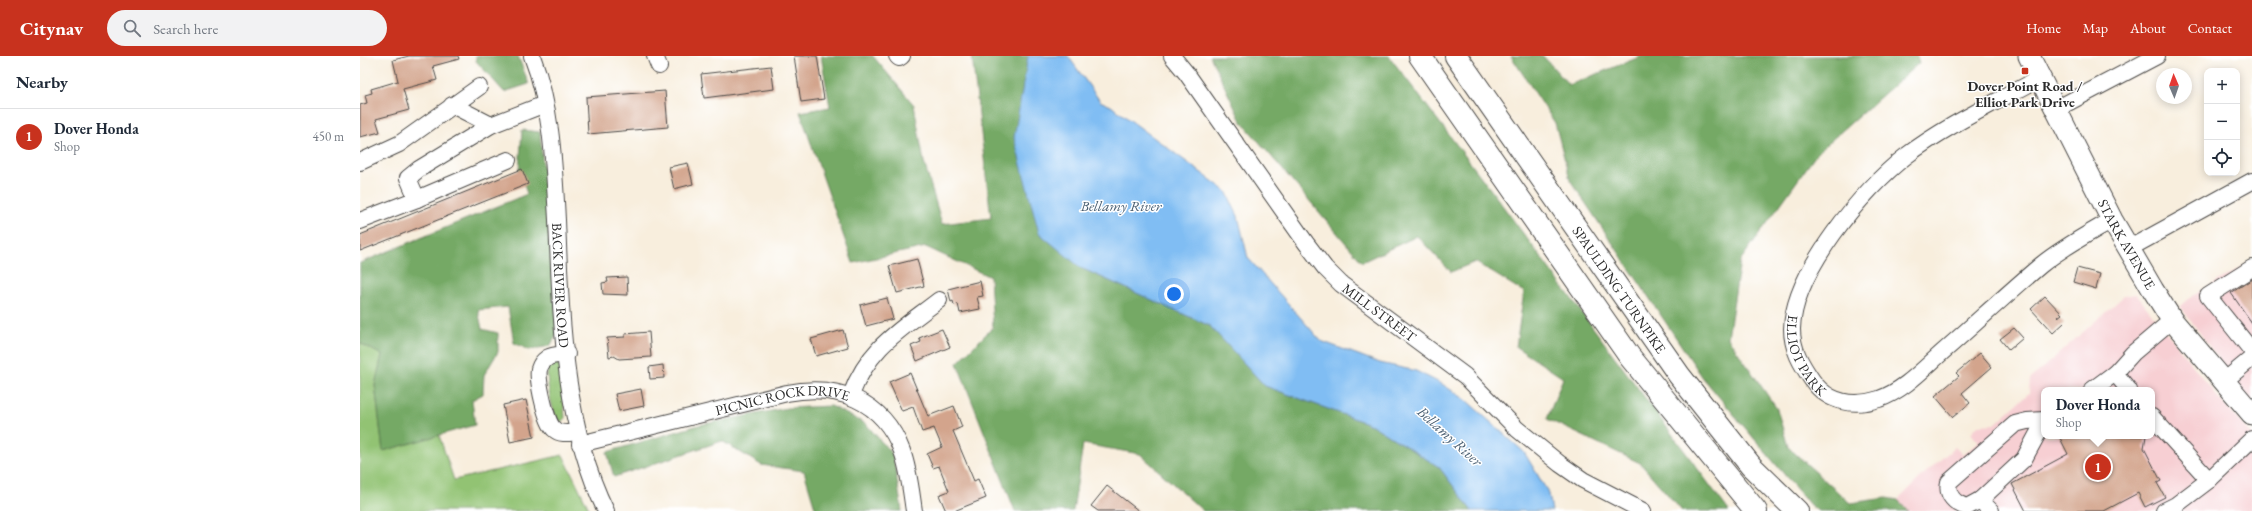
<!DOCTYPE html>
<meta charset="utf-8">
<style>
:root{--surface:#fff;--page:#f2f2f3;--text:#1f2937;--muted:#747a83;--line:#e0e1e3;--accent:#c8321e}
body{margin:0;font-family:"EB Garamond",serif;background:var(--page);color:var(--text)}
.controls{position:absolute;right:12px;top:12px;display:grid;overflow:hidden;border-radius:8px;box-shadow:0 2px 10px #0003}
.controls button{width:36px;height:36px;display:grid;place-items:center;padding:0;border:0;border-bottom:1px solid var(--line);background:var(--surface);color:var(--text);font:20px sans-serif}
.compass{position:absolute;left:1796px;top:12px;width:36px;height:36px;border-radius:50%;background:var(--surface);box-shadow:0 2px 10px #0003;rotate:358deg}
.you{position:absolute;left:814px;top:238px;width:14px;height:14px;margin:-10px;border:3px solid #fff;border-radius:50%;background:#1a73e8;box-shadow:0 0 0 6px #1a73e833}
.badge{display:grid;place-items:center;width:26px;height:26px;border-radius:50%;background:var(--accent);color:#fff;font-size:13px;font-weight:700}
.pin{position:absolute;translate:-50% -50%;border:2px solid #fff;box-shadow:0 1px 4px #0006}
.popup{position:absolute;left:1681px;top:331px;width:114px;height:52px;box-sizing:border-box;display:grid;place-content:center;border-radius:8px;background:var(--surface);filter:drop-shadow(0 1px 3px #0005);font-size:13px;white-space:nowrap;color:var(--muted)}
.popup b{font-size:15px;color:var(--text)}
.popup::after{content:'';position:absolute;left:50%;top:100%;margin-left:-8px;border:8px solid transparent;border-top-color:var(--surface)}
.list{margin:0;padding:0;list-style:none}
h2{display:flex;justify-content:space-between;align-items:center;height:52px;margin:0;padding:0 16px;font-size:17px}
h2 small{font-size:13px;font-weight:400;color:var(--muted)}
.list li{display:grid;grid-template-columns:26px 1fr auto;gap:12px;align-items:center;box-sizing:border-box;height:56px;padding:0 16px;border-top:1px solid var(--line)}
.list b{display:block;font-size:15px;white-space:nowrap}
.list p{margin:0;font-size:13px;white-space:nowrap;color:var(--muted)}
.list em{font-size:13px;font-style:normal;color:var(--muted)}
.icon{flex:none;width:22px;height:22px;fill:none;stroke:currentColor;stroke-width:2;stroke-linecap:round;stroke-linejoin:round}
.map{position:relative;flex:none;width:1892px;height:455px;overflow:hidden}
header{display:flex;align-items:center;gap:24px;box-sizing:border-box;height:56px;padding:0 20px;background:var(--accent);color:#fff}
header strong{font-size:19px}
nav{display:flex;gap:22px;margin-inline-start:auto;font-size:14px}
.search{width:280px;height:36px;background:var(--page);display:flex;align-items:center;gap:10px;box-sizing:border-box;padding:0 14px;border-radius:22px;color:var(--muted);font-size:15px}
main{display:flex}
aside{flex:1;background:var(--surface)}
.map>svg:first-child{display:block}
.built{fill:#f7cfd3;fill-rule:evenodd}
.green{fill:#92c373;stroke:#5e774f}
.forest{fill:#75a965;stroke:#506a48}
.water{fill:#80bdf3;stroke:#56748f}
.building{fill:#d3a48c}
.lines{fill:none;stroke-linecap:round;stroke-linejoin:round}
.minor-casing{stroke:#4a4846;stroke-width:18}
.major-casing{stroke:#4a4846;stroke-width:23}
.highway-casing{stroke:#4a4846;stroke-width:24}
.minor{stroke:#fff;stroke-width:16}
.major{stroke:#fff;stroke-width:21}
.highway{stroke:#fff;stroke-width:22}
.poi-dot{fill:#c8321e;stroke:#fff;stroke-width:1.5}
.labels{text-anchor:middle;dominant-baseline:central;stroke-width:3;stroke-linejoin:round;paint-order:stroke}
.poi-label{font-size:14px;font-weight:bold;fill:#2b2b2b;stroke:#fff}
.street-label{font-size:14px;fill:#2b2b2b;stroke:#fff}
.water-label{font-size:15px;font-style:italic;fill:#495e71;stroke:#fff}
</style>
<header>
<strong>Citynav</strong>
<div class="search"><svg class="icon" aria-label="search" viewBox="0 0 24 24"><circle cx="10" cy="10" r="6"/><path d="M15 15l6 6"/></svg>Search here</div>
<nav><a>Home</a><a>Map</a><a>About</a><a>Contact</a></nav>
</header>
<main>
<aside>
<h2>Nearby<small></small></h2>
<ul class="list">
<li><span class="badge">1</span><div><b>Dover Honda</b><p>Shop</p></div><em>450 m</em></li>
</ul>
</aside>
<div class="map">
<svg width="1892" height="455" viewBox="0 0 1892 455">
<rect width="100%" height="100%" fill="#fff"/>
<filter id="ink" filterUnits="userSpaceOnUse"><feTurbulence type="fractalNoise" baseFrequency=".025" numOctaves="2"/><feDisplacementMap in="SourceGraphic" scale="8" xChannelSelector="R" yChannelSelector="G"/><feConvolveMatrix kernelMatrix="1 2 1 2 8 2 1 2 1" color-interpolation-filters="sRGB"/></filter>
<filter id="wash" filterUnits="userSpaceOnUse"><feTurbulence type="fractalNoise" baseFrequency=".012" numOctaves="4" result="noise"/><feDisplacementMap in="SourceGraphic" scale="16" xChannelSelector="R" yChannelSelector="G"/><feGaussianBlur stdDeviation="0.9" result="paint"/><feColorMatrix in="noise" values="0 0 0 0 0 0 0 0 0 0 0 0 0 0 0 0 0 1.4 0 .05"/><feComposite in="paint" operator="in"/></filter>
<g filter="url(#wash)">
<rect width="100%" height="100%" fill="#f8eedd"/>
<!-- built -->
<g class="built">
<path d="M1892,205V344L1881,334L1820,250L1829,242Z"/>
<path d="M1776,238L1860,344L1892,379V455H1548L1538,444L1563,419L1595,391L1603,399L1618,386L1611,377L1618,369L1635,368L1669,337L1670,323L1764,240ZM1684,334H1792V380H1684Z"/>
</g>
<!-- green -->
<g class="green">
<path d="M0,287L22,299L15,329L23,395L79,379L94,424L203,399L230,455H0Z"/>
<path d="M196,306L201,311L202,316L205,363L202,365H199C192,358 185,322 188,312Z"/>
</g>
<!-- forest -->
<g class="forest">
<path d="M116,0H158L169,28L144,36L116,5Z"/>
<path d="M461,0H513L554,49L564,106L582,168L631,162L612,0H668L721,212L850,270L905,330L1012,369L1079,411L1112,455H843L780,398L723,388L713,455H655L597,307L633,271L630,221L566,191L493,207L440,56L470,51Z"/>
<path d="M850,0H1029L1131,134L1369,455H1322L1280,407L1187,363L1203,322L1156,291L1164,236L1115,206L1091,216L1057,180L1002,206L881,65Z"/>
<path d="M1151,0H1183L1209,29L1282,0H1557L1559,7L1458,96L1380,205L1368,282L1417,353L1428,391L1490,447L1526,442L1538,444L1548,455H1458L1450,449L1343,322L1210,124L1195,67Z"/>
<path d="M162,74L180,76L198,277L190,290L169,294L154,287L148,251L118,254L122,273L138,277V296L124,319L123,338L112,344L115,369L23,395L15,329L22,299L0,287V207L167,138L159,114Z"/>
<path d="M471,350L506,368L533,399L542,455H456L444,415L401,409L362,385L254,421L247,396L339,369L427,352Z"/>
</g>
<!-- water -->
<path class="water" d="M668,0H708L740,45L751,50L866,135L878,160L888,202L961,285L1020,307L1056,315L1082,328L1106,344L1164,396L1189,438L1192,455H1112L1079,411L1012,369L905,330L850,270L721,212L679,177L654,82Z"/>
<g id="blocks">
<!-- building -->
<g class="building">
<path d="M49,0H98L99,3L73,10L77,24L43,33L49,54L16,63L20,76L0,81V49L7,47L5,39L12,37L11,33L38,25L33,4Z"/>
<path d="M434,0H457L464,43L441,46Z"/>
<path d="M411,10L414,33L344,42L341,18Z"/>
<path d="M305,35L308,71L228,78L226,41Z"/>
<path d="M328,107L333,128L314,133L309,111Z"/>
<path d="M162,113L168,128L0,195V179Z"/>
<path d="M557,203L564,230L537,237L529,210Z"/>
<path d="M1717,212L1740,218L1736,233L1713,226Z"/>
<path d="M267,221L268,239L243,238L242,227L248,226L247,222Z"/>
<path d="M1892,223V267L1871,237Z"/>
<path d="M620,225L623,240L617,241L620,253L600,257L598,248L594,249L593,245L591,246L588,233Z"/>
<path d="M1685,240L1702,258L1698,261L1704,267L1693,277L1671,253Z"/>
<path d="M527,242L533,263L506,270L500,249Z"/>
<path d="M1654,272L1663,282L1649,294L1640,283Z"/>
<path d="M582,273L590,291L557,305L551,290L561,286L559,282Z"/>
<path d="M483,274L488,291L456,300L451,283Z"/>
<path d="M289,276L291,301L259,303L254,300L249,301L247,282L265,281V278Z"/>
<path d="M1620,297L1632,311L1602,337L1610,347L1593,361L1575,340L1599,320L1596,317Z"/>
<path d="M303,309L304,322L290,323L289,311Z"/>
<path d="M550,317L568,360L594,350L602,371L593,375L614,425L618,423L626,442L594,455H586L579,439L589,435L579,410L573,412L567,398L582,391L574,372L562,376L553,351L542,355L529,326Z"/>
<path d="M281,333L284,350L259,355L255,338Z"/>
<path d="M166,344L174,381L150,386L143,349Z"/>
<path d="M1699,380H1786L1784,392L1801,425L1797,427L1805,441L1785,451L1778,437L1744,455H1666L1652,428L1708,398Z"/>
<path d="M747,430L779,455H738L731,450Z"/>
</g>
</g>
</g>
<g filter="url(#ink)">
<use href="#blocks" fill-opacity="0" stroke="#4a4846" stroke-width="1"/>
<g class="lines">
<defs>
<g id="minor">
<path id="s1" d="M172,0C192,52 194,109 197,164C201,260 203,368 246,455"/>
<path d="M295,0L299,10"/>
<path d="M537,0L539,2L542,0"/>
<path id="s2" d="M812,0L827,18L946,187L965,212L981,228L1105,320L1157,373L1200,408L1223,424L1283,455"/>
<path id="s3" d="M1680,22C1635,47 1587,69 1546,100C1503,133 1433,217 1432,273C1432,293 1441,308 1452,324C1468,347 1493,351 1519,343C1545,334 1565,311 1586,293C1618,265 1649,236 1681,209C1703,191 1728,178 1752,164"/>
<path d="M92,49L131,69"/>
<path d="M1696,53L1797,0"/>
<path d="M148,104L57,143L48,122L59,113L131,69L185,48"/>
<path d="M0,106L39,88L119,31"/>
<path d="M0,165L57,143"/>
<path d="M1768,193L1892,125"/>
<path d="M1892,212L1848,240L1892,295"/>
<path d="M207,298C200,299 190,299 186,303C183,305 180,310 179,313C177,324 186,366 194,373C200,379 209,377 217,376"/>
<path d="M1863,326L1892,302"/>
<path d="M1732,334L1755,317"/>
<path d="M1769,334L1755,317L1773,297L1812,264"/>
<path d="M491,339C509,291 539,275 579,244"/>
<path d="M1792,361L1849,424L1892,383"/>
<path id="s4" d="M220,388L427,337C477,327 523,344 542,395C549,414 551,435 554,455"/>
<path d="M1620,444L1607,451C1595,448 1586,439 1589,426L1655,368L1667,365L1684,364"/>
<path d="M1631,455L1620,444L1664,403L1684,366"/>
<path d="M1804,455L1816,449L1849,424"/>
</g>
<g id="major">
<path id="s5" d="M1669,0L1752,164L1793,234L1812,264L1892,358"/>
</g>
<g id="highway">
<path d="M1060,0L1270,301L1396,455"/>
<path id="s6" d="M1096,0L1319,319L1391,410L1437,455"/>
</g>
</defs>
<!-- minor casing -->
<use href="#minor" class="minor-casing"/>
<!-- major casing -->
<use href="#major" class="major-casing"/>
<!-- highway casing -->
<use href="#highway" class="highway-casing"/>
<!-- minor -->
<use href="#minor" class="minor"/>
<!-- major -->
<use href="#major" class="major"/>
<!-- highway -->
<use href="#highway" class="highway"/>
</g>
</g>
<!-- markers -->
<rect class="poi-dot" x="1661" y="11" width="8" height="8" rx="2"/>
<g class="labels">
<!-- poi labels -->
<g class="poi-label">
<text x="1665" y="30">Dover Point Road /<tspan x="1665" dy="16">Elliot Park Drive</tspan></text>
</g>
<!-- street labels -->
<g class="street-label">
<text stroke="none"><textPath href="#s5" startOffset="212">STARK AVENUE</textPath></text>
<text stroke="none"><textPath href="#s1" startOffset="232">BACK RIVER ROAD</textPath></text>
<text stroke="none"><textPath href="#s6" startOffset="285">SPAULDING TURNPIKE</textPath></text>
<text stroke="none"><textPath href="#s2" startOffset="332">MILL STREET</textPath></text>
<text stroke="none"><textPath href="#s3" startOffset="397">ELLIOT PARK</textPath></text>
<text stroke="none"><textPath href="#s4" startOffset="208">PICNIC ROCK DRIVE</textPath></text>
</g>
<!-- water labels -->
<g class="water-label">
<text x="761" y="149">Bellamy River</text>
<text transform="translate(1090 380) rotate(42)">Bellamy River</text>
</g>
</g>
</svg>
<div class="controls">
<button>+</button>
<button>−</button>
<button><svg class="icon" aria-label="locate" viewBox="0 0 24 24"><circle cx="12" cy="12" r="6"/><path d="M12 2v4M12 18v4M2 12h4M18 12h4"/></svg></button>
</div>
<svg class="compass" viewBox="-18 -18 36 36"><path d="M0-13l5 13h-10z" fill="#e53935"/><path d="M0 13l5-13h-10z" fill="#747a83"/></svg>
<div class="you"></div>
<div class="pin badge" style="left:1738px;top:411px">1</div>
<div class="popup"><b>Dover Honda</b>Shop</div>
</div>
</main>
